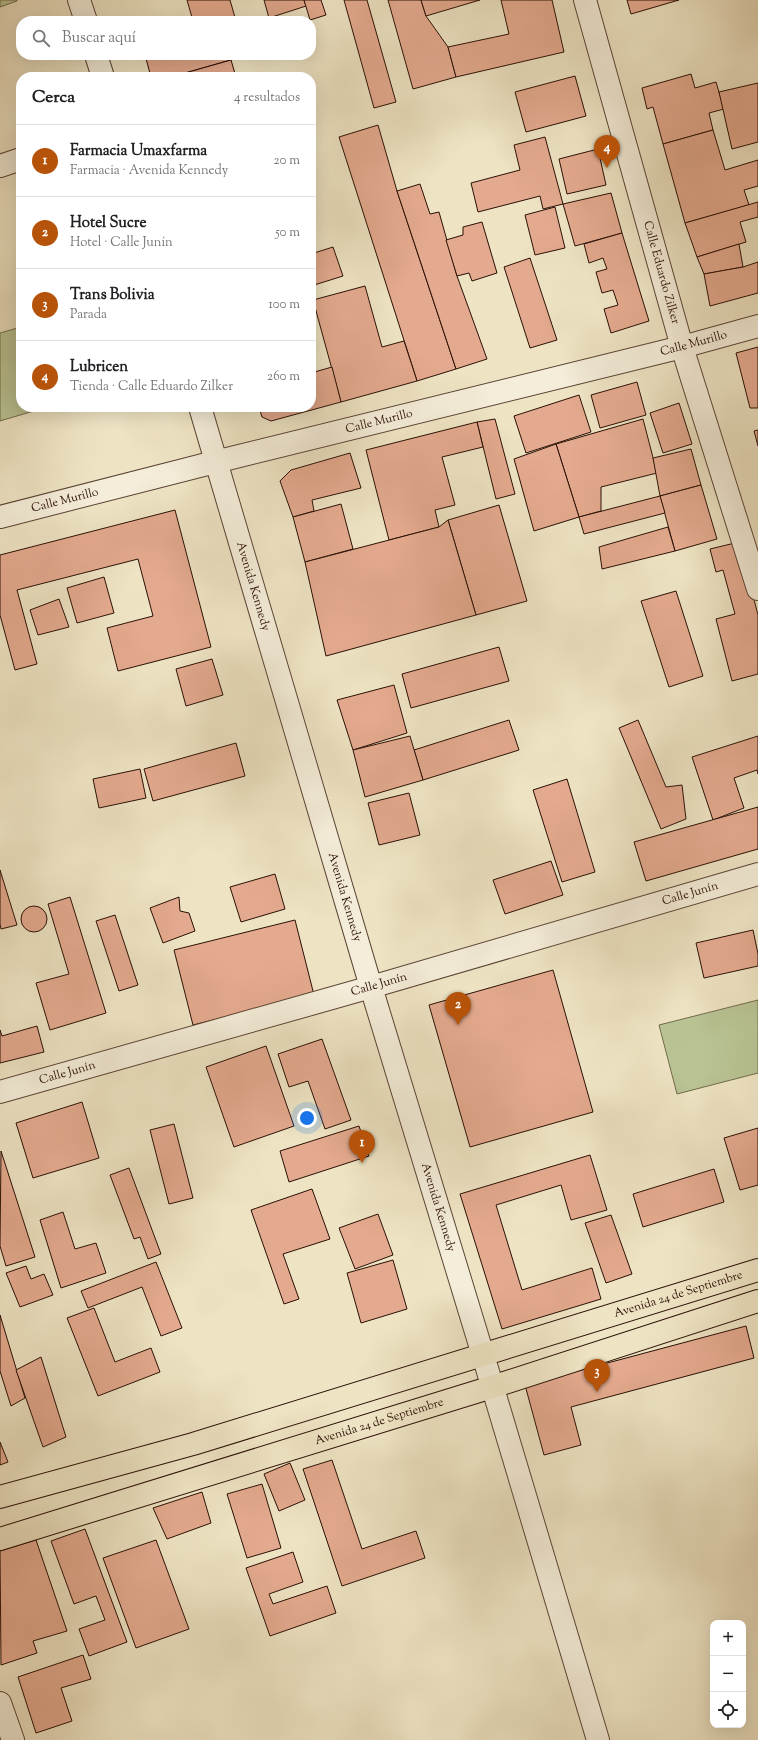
<!DOCTYPE html>
<html lang="es">
<meta charset="utf-8">
<style>
:root{--surface:#fff;--page:#f6f6f6;--text:#202124;--muted:#757577;--line:#e0e0e0;--accent:#b45309}
body{margin:0;font-family:"Sorts Mill Goudy",serif;background:var(--page);color:var(--text)}
.controls{position:absolute;right:12px;bottom:12px;display:grid;overflow:hidden;border-radius:8px;box-shadow:0 4px 16px #0002}
.controls button{width:36px;height:36px;display:grid;place-items:center;padding:0;border:0;border-bottom:1px solid var(--line);background:var(--surface);color:var(--text);font:20px sans-serif}
.you{position:absolute;left:307px;top:1118px;width:14px;height:14px;margin:-10px;border:3px solid #fff;border-radius:50%;background:#1a73e8;box-shadow:0 0 0 6px #1a73e833}
.badge{display:grid;place-items:center;width:26px;height:26px;border-radius:50%;background:var(--accent);color:#fff;font-size:13px;font-weight:700}
.pin{position:absolute;translate:-50% -33px;filter:drop-shadow(0 1px 2px #0008)}
.pin::after{content:'';position:absolute;top:21px;width:14px;height:12px;background:inherit;clip-path:polygon(0 0,100% 0,50% 100%)}
.list{margin:0;padding:0;list-style:none}
h2{display:flex;justify-content:space-between;align-items:center;height:52px;margin:0;padding:0 16px;font-size:17px}
h2 small{font-size:13px;font-weight:400;color:var(--muted)}
.list li{display:grid;grid-template-columns:26px 1fr auto;gap:12px;align-items:center;box-sizing:border-box;height:72px;padding:0 16px;border-top:1px solid var(--line)}
.list b{display:block;font-size:15px;white-space:nowrap}
.list p{margin:0;font-size:13px;white-space:nowrap;color:var(--muted)}
.list em{font-size:13px;font-style:normal;color:var(--muted)}
.icon{flex:none;width:22px;height:22px;fill:none;stroke:currentColor;stroke-width:2;stroke-linecap:round;stroke-linejoin:round}
.map{position:relative;flex:none;width:758px;height:1740px;overflow:hidden}
.search{position:absolute;background:var(--surface);box-shadow:0 4px 16px #0002;left:16px;top:16px;width:300px;height:44px;display:flex;align-items:center;gap:10px;box-sizing:border-box;padding:0 14px;border-radius:16px;color:var(--muted);font-size:15px}
.panel{position:absolute;background:var(--surface);box-shadow:0 4px 16px #0002;left:16px;top:72px;width:300px;height:340px;border-radius:16px}
.map>svg:first-child{display:block}
.green{fill:#b9c494;stroke:#726a4c}
.building{fill:#e4aa8f;stroke:#2a0f05}
.lines{fill:none;stroke-linecap:round;stroke-linejoin:round}
.minor-casing{stroke:#5b4435;stroke-width:24}
.major-casing{stroke:#2a0f05;stroke-width:24}
.minor{stroke:#f4edd9;stroke-width:22}
.major{stroke:#eee4c4;stroke-width:22}
.labels{text-anchor:middle;dominant-baseline:central;stroke-width:3.5;stroke-linejoin:round;paint-order:stroke}
.street-label{font-size:12px;fill:#2a0f05;stroke:#f4edd9}
</style>
<div class="map">
<svg width="758" height="1740" viewBox="0 0 758 1740">
<rect width="100%" height="100%" fill="#eee4c4"/>
<filter id="stains"><feTurbulence type="fractalNoise" baseFrequency=".005" numOctaves="4"/><feColorMatrix values="0 0 0 0 .2 0 0 0 0 .09 0 0 0 0 .02 0 0 0 .5 -.17"/></filter>
<radialGradient id="worn" r=".72"><stop offset=".6" stop-color="#630" stop-opacity="0"/><stop offset="1" stop-color="#630" stop-opacity=".3"/></radialGradient>
<!-- green -->
<g class="green">
<path d="M0,0H17V1L0,7Z"/>
<path d="M21,327V407H47L0,421V333Z"/>
<path d="M758,1000V1073L677,1094L659,1025Z"/>
</g>
<!-- building -->
<g class="building">
<path d="M187,0H230L236,21H193Z"/>
<path d="M264,0H304L306,6L269,18Z"/>
<path d="M304,0H321L326,15L310,20Z"/>
<path d="M344,0H367L396,102L374,108Z"/>
<path d="M388,0H421L426,16L448,47L456,77L413,89Z"/>
<path d="M421,0H480L426,16Z"/>
<path d="M501,0H552L564,52L456,77L448,47L509,34Z"/>
<path d="M627,0H679L631,14Z"/>
<path d="M145,55H248L171,77H151Z"/>
<path d="M231,60L236,77H171Z"/>
<path d="M691,74L695,88L716,82L724,109L709,113L713,130L663,144L653,107L647,109L642,88Z"/>
<path d="M575,76L586,116L526,132L515,92Z"/>
<path d="M758,83V142L732,149L719,92Z"/>
<path d="M378,125L397,191L456,369L417,381L339,137Z"/>
<path d="M713,130L725,170L758,160V186L744,190L749,205L685,223L663,144Z"/>
<path d="M545,137L563,204L543,209L540,196L478,212L471,183L520,170L514,145Z"/>
<path d="M598,149L606,185L567,194L559,159Z"/>
<path d="M420,184L430,214L439,212L457,276L487,359L456,369L397,191Z"/>
<path d="M611,193L622,233L575,246L563,204Z"/>
<path d="M311,194L314,206L311,207Z"/>
<path d="M758,202V217L740,222L746,242L697,257L685,223Z"/>
<path d="M555,207L565,248L535,255L525,215Z"/>
<path d="M482,222L497,273L472,281L469,273L457,276L446,240L463,235V227Z"/>
<path d="M622,233L649,321L611,333L604,309L618,305L613,290L602,293L596,272L607,269L603,258L589,263L584,244Z"/>
<path d="M739,244L743,267L704,274L697,257Z"/>
<path d="M333,247L343,276L311,286V254Z"/>
<path d="M530,258L557,340L530,348L504,267Z"/>
<path d="M758,262V293L710,306L704,274L743,267Z"/>
<path d="M365,286L382,347L404,341L417,381L341,402L313,300Z"/>
<path d="M311,295L316,312L311,313Z"/>
<path d="M758,347V408H750L736,353Z"/>
<path d="M332,367L341,402L271,421L262,417L259,407H311V373Z"/>
<path d="M637,382L646,415L600,428L591,395Z"/>
<path d="M579,395L591,432L526,453L514,416Z"/>
<path d="M679,403L692,444L663,453L650,413Z"/>
<path d="M495,419L515,494L496,499L477,422Z"/>
<path d="M643,419L657,473L601,487V511L579,517L556,444Z"/>
<path d="M477,422L483,447L442,457L455,505L435,510L439,527L389,540L366,450Z"/>
<path d="M758,430V446L754,431Z"/>
<path d="M556,444L579,517L534,531L514,459Z"/>
<path d="M691,449L701,485L660,496L653,458Z"/>
<path d="M350,453L361,488L312,500L314,511L293,517L280,481L291,470Z"/>
<path d="M701,485L717,539L675,551L660,496Z"/>
<path d="M660,496L665,513L584,534L579,517Z"/>
<path d="M341,504L353,549L305,562L293,517Z"/>
<path d="M499,505L527,601L476,615L448,520Z"/>
<path d="M175,510L211,647L118,671L107,628L153,616L138,559L17,590L37,664L15,670L0,615V555Z"/>
<path d="M448,520L476,615L326,656L305,562L439,527Z"/>
<path d="M668,527L675,551L602,569L599,547Z"/>
<path d="M739,542L758,615V674L732,681L716,619L735,614L723,570L716,572L710,549Z"/>
<path d="M104,577L114,613L77,623L67,588Z"/>
<path d="M676,591L703,676L669,687L641,601Z"/>
<path d="M59,599L69,627L38,635L30,610Z"/>
<path d="M499,647L509,681L411,708L402,674Z"/>
<path d="M212,659L223,695L186,706L176,669Z"/>
<path d="M394,685L407,733L353,750L337,700Z"/>
<path d="M509,720L519,750L423,780L414,750Z"/>
<path d="M638,720L666,787L682,785L686,819L661,829L619,728Z"/>
<path d="M410,736L423,780L365,797L353,750Z"/>
<path d="M758,736V774L757,770L734,778L744,808L713,820L692,757Z"/>
<path d="M236,743L245,776L153,801L144,769Z"/>
<path d="M140,769L146,798L99,808L93,779Z"/>
<path d="M567,779L595,872L562,882L533,790Z"/>
<path d="M409,793L420,835L379,845L368,803Z"/>
<path d="M758,807V849L646,881L634,842Z"/>
<path d="M551,861L563,895L505,914L493,880Z"/>
<path d="M0,870L17,925L1,929L0,924Z"/>
<path d="M275,874L285,909L241,922L230,887Z"/>
<path d="M70,897L106,1013L50,1030L36,983L69,974L48,904Z"/>
<path d="M179,897L180,911L189,913L195,931L163,943L150,908Z"/>
<circle cx="34" cy="919" r="13"/>
<path d="M115,915L138,985L119,991L96,921Z"/>
<path d="M295,920L314,995L193,1025L174,950Z"/>
<path d="M753,930L758,954V966L704,978L696,943Z"/>
<path d="M553,970L593,1112L470,1147L429,1005Z"/>
<path d="M37,1026L44,1052L0,1063V1030L2,1036Z"/>
<path d="M322,1039L351,1120L325,1129L308,1081L289,1087L278,1054Z"/>
<path d="M266,1046L294,1126L234,1147L206,1067Z"/>
<path d="M82,1102L99,1158L33,1178L16,1123Z"/>
<path d="M174,1124L193,1198L169,1204L150,1130Z"/>
<path d="M359,1126L369,1156L289,1182L280,1151Z"/>
<path d="M758,1128V1185L740,1190L724,1138Z"/>
<path d="M1,1151L35,1257L6,1266L0,1246Z"/>
<path d="M590,1155L607,1210L571,1220L561,1185L496,1205L522,1290L592,1268L601,1299L502,1329L460,1194Z"/>
<path d="M129,1168L161,1254L148,1259L140,1237L134,1239L110,1175Z"/>
<path d="M714,1169L724,1202L643,1227L633,1194Z"/>
<path d="M312,1189L330,1239L283,1254L299,1299L284,1304L251,1210Z"/>
<path d="M63,1212L75,1249L96,1243L106,1273L61,1288L40,1220Z"/>
<path d="M378,1214L393,1255L355,1269L339,1228Z"/>
<path d="M611,1215L632,1274L606,1283L585,1223Z"/>
<path d="M393,1260L407,1309L361,1323L347,1273Z"/>
<path d="M156,1262L182,1328L161,1336L142,1287L88,1308L81,1291Z"/>
<path d="M26,1266L31,1279L44,1274L53,1295L20,1307L6,1273Z"/>
<path d="M94,1308L115,1362L151,1348L160,1372L98,1396L67,1318Z"/>
<path d="M0,1315L25,1398L11,1406L0,1371Z"/>
<path d="M746,1326L754,1358L571,1407L581,1445L544,1455L525,1385Z"/>
<path d="M41,1357L66,1437L43,1447L16,1370Z"/>
<path d="M0,1442L8,1462L0,1465Z"/>
<path d="M332,1460L362,1549L416,1531L425,1558L342,1586L303,1469Z"/>
<path d="M290,1463L305,1500L279,1511L264,1474Z"/>
<path d="M262,1484L281,1548L247,1558L227,1494Z"/>
<path d="M202,1492L211,1523L167,1539L153,1508Z"/>
<path d="M85,1529L127,1642L89,1656L79,1629L105,1620L96,1596L74,1604L51,1541Z"/>
<path d="M36,1540L67,1631L33,1641L37,1653L1,1665L0,1551Z"/>
<path d="M156,1540L189,1629L136,1648L103,1558Z"/>
<path d="M293,1552L303,1582L269,1594L273,1604L327,1586L336,1613L270,1636L246,1568Z"/>
<path d="M83,1655L91,1679L61,1688L72,1721L36,1733L18,1677Z"/>
</g>
<g class="lines">
<defs>
<g id="minor">
<path d="M79,0L86,21"/>
<path id="s1" d="M585,0L682,347L758,589"/>
<path d="M96,55L103,77"/>
<path d="M0,166L21,159"/>
<path id="s2" d="M200,407L371,987L483,1355L598,1740"/>
<path id="s3" d="M0,517L215,462L682,347L758,326"/>
<path id="s4" d="M0,1092L371,987L758,874"/>
<path d="M0,1703L13,1740"/>
</g>
<g id="major">
<path id="s5" d="M0,1497L193,1444L758,1270"/>
<path id="s6" d="M0,1539L492,1387L758,1301"/>
</g>
</defs>
<!-- minor casing -->
<use href="#minor" class="minor-casing"/>
<!-- major casing -->
<use href="#major" class="major-casing"/>
<!-- minor -->
<use href="#minor" class="minor"/>
<!-- major -->
<use href="#major" class="major"/>
</g>
<g class="labels">
<!-- street labels -->
<g class="street-label">
<text stroke="none"><textPath href="#s1" startOffset="283">Calle Eduardo Zilker</textPath></text>
<text stroke="none"><textPath href="#s3" startOffset="715">Calle Murillo</textPath></text>
<text stroke="none"><textPath href="#s3" startOffset="391">Calle Murillo</textPath></text>
<text stroke="none"><textPath href="#s3" startOffset="67">Calle Murillo</textPath></text>
<text stroke="none"><textPath href="#s2" startOffset="187">Avenida Kennedy</textPath></text>
<text stroke="none"><textPath href="#s4" startOffset="718">Calle Junín</textPath></text>
<text stroke="none"><textPath href="#s2" startOffset="511">Avenida Kennedy</textPath></text>
<text stroke="none"><textPath href="#s4" startOffset="394">Calle Junín</textPath></text>
<text stroke="none"><textPath href="#s4" startOffset="70">Calle Junín</textPath></text>
<text stroke="none"><textPath href="#s2" startOffset="835">Avenida Kennedy</textPath></text>
<text stroke="none"><textPath href="#s5" startOffset="708">Avenida 24 de Septiembre</textPath></text>
<text stroke="none"><textPath href="#s6" startOffset="397">Avenida 24 de Septiembre</textPath></text>
</g>
</g>
<rect width="100%" height="100%" filter="url(#stains)"/>
<rect width="100%" height="100%" fill="url(#worn)"/>
</svg>
<div class="controls">
<button>+</button>
<button>−</button>
<button><svg class="icon" aria-label="locate" viewBox="0 0 24 24"><circle cx="12" cy="12" r="6"/><path d="M12 2v4M12 18v4M2 12h4M18 12h4"/></svg></button>
</div>
<div class="you"></div>
<div class="pin badge" style="left:362px;top:1163px">1</div>
<div class="pin badge" style="left:458px;top:1025px">2</div>
<div class="pin badge" style="left:597px;top:1392px">3</div>
<div class="pin badge" style="left:607px;top:168px">4</div>
<div class="search"><svg class="icon" aria-label="search" viewBox="0 0 24 24"><circle cx="10" cy="10" r="6"/><path d="M15 15l6 6"/></svg>Buscar aquí</div>
<section class="panel">
<h2>Cerca<small>4 resultados</small></h2>
<ul class="list">
<li><span class="badge">1</span><div><b>Farmacia Umaxfarma</b><p>Farmacia · Avenida Kennedy</p></div><em>20 m</em></li>
<li><span class="badge">2</span><div><b>Hotel Sucre</b><p>Hotel · Calle Junín</p></div><em>50 m</em></li>
<li><span class="badge">3</span><div><b>Trans Bolivia</b><p>Parada</p></div><em>100 m</em></li>
<li><span class="badge">4</span><div><b>Lubricen</b><p>Tienda · Calle Eduardo Zilker</p></div><em>260 m</em></li>
</ul>
</section>
</div>
